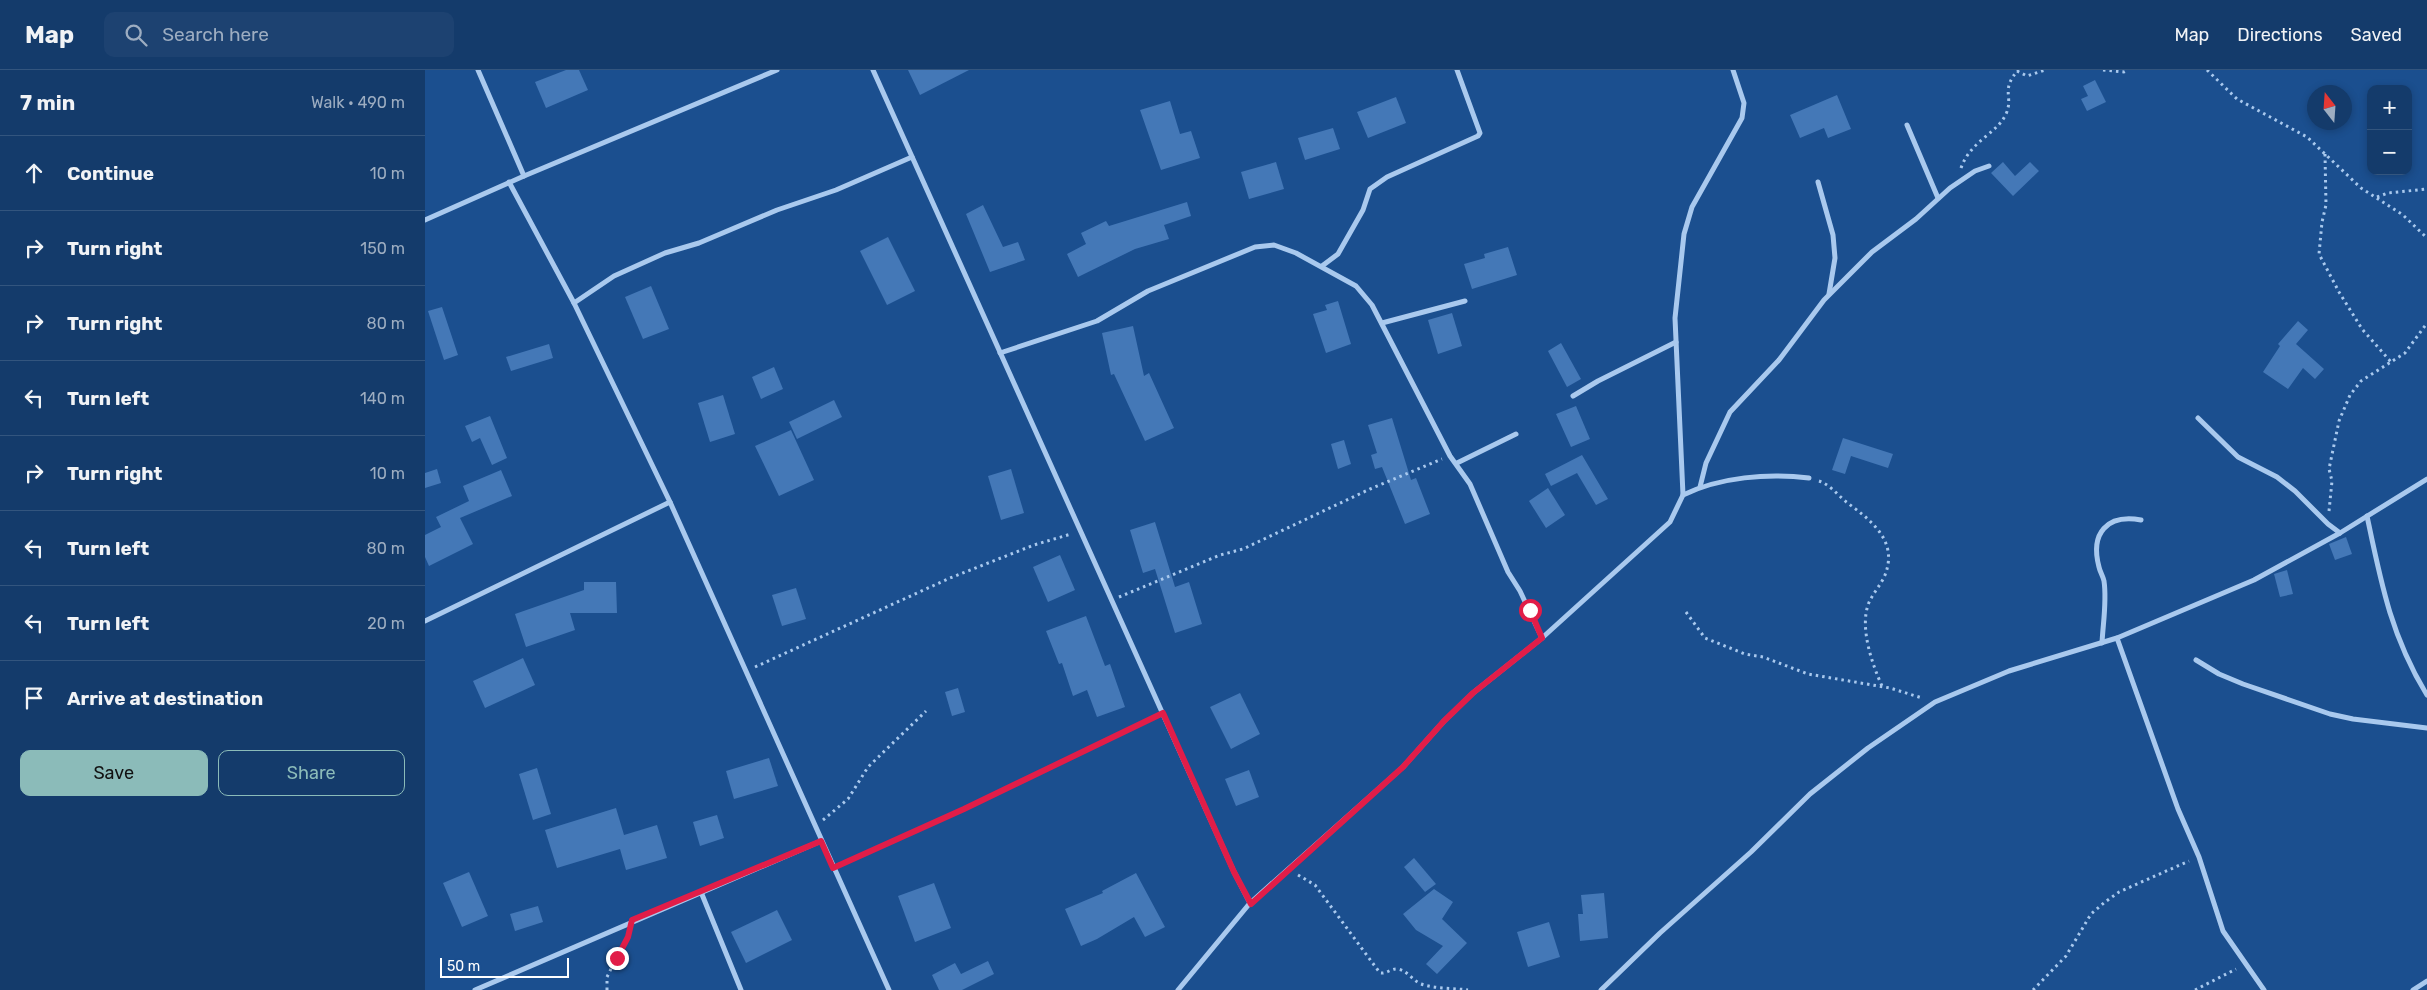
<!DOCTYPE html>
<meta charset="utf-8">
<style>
:root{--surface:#143b6b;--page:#1d4271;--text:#f1f3f6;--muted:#9dadc1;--line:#33557e;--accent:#8bbbb9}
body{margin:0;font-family:Rubik,sans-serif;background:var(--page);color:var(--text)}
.controls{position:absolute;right:15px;top:15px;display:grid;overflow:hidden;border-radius:10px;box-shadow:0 2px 8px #0003}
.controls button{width:45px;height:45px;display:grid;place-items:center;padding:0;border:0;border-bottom:1px solid var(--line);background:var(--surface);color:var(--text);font:25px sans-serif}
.compass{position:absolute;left:1882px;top:15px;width:45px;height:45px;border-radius:50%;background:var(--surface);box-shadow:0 2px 8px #0003;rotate:343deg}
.scale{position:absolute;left:15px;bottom:12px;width:129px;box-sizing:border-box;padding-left:5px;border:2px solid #fff;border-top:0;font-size:14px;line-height:18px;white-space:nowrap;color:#fff;-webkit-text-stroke:4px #1b4f8f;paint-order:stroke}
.stop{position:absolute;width:15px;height:15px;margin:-11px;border:4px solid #e11d48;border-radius:50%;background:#fff}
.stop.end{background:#e11d48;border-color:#fff;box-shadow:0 1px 5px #0008}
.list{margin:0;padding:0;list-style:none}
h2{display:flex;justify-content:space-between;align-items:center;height:65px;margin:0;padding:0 20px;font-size:21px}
h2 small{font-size:16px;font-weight:400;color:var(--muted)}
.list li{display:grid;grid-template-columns:32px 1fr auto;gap:15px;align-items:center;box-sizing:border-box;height:75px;padding:0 20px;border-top:1px solid var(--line)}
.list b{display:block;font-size:19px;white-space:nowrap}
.list em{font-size:16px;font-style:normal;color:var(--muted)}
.actions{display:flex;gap:10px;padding:15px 20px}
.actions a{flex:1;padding:11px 0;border:1px solid var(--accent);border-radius:10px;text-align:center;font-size:18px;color:var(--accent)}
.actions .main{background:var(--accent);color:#111}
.icon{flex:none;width:28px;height:28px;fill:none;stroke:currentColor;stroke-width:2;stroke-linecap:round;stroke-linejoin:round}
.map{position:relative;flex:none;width:2002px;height:920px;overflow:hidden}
header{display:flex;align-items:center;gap:30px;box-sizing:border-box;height:70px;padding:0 25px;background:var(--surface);border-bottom:1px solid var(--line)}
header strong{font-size:24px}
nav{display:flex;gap:28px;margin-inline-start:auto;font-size:18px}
.search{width:350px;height:45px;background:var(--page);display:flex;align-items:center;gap:12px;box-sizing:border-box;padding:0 18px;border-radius:10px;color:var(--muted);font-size:19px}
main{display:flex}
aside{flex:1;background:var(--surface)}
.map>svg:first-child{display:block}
.building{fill:#4478b7}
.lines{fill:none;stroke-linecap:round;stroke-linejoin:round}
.path{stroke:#a9c9ee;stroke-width:3;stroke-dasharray:2.5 4;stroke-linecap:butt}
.minor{stroke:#a9c9ee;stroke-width:5}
.route{stroke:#e11d48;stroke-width:6}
</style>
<header>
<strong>Map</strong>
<div class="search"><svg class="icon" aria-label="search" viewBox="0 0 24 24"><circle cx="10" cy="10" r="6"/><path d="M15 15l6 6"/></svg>Search here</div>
<nav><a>Map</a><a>Directions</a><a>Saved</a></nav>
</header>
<main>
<aside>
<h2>7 min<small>Walk · 490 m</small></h2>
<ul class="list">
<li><svg class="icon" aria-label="ahead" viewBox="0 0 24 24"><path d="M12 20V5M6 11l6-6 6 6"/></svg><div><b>Continue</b></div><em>10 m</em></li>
<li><svg class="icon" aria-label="right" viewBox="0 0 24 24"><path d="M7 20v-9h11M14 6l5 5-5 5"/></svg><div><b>Turn right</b></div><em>150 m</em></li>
<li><svg class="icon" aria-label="right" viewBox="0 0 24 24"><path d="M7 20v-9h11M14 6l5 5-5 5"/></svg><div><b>Turn right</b></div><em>80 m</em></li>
<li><svg class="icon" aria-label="left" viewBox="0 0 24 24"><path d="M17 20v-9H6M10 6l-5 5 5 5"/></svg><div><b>Turn left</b></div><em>140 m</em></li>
<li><svg class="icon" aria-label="right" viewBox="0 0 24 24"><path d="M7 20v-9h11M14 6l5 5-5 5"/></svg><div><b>Turn right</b></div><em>10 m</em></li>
<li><svg class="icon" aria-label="left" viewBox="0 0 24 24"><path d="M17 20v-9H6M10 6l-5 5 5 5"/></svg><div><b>Turn left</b></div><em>80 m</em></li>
<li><svg class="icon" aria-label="left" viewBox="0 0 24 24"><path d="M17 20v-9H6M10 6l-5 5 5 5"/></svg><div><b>Turn left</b></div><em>20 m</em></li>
<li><svg class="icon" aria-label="arrive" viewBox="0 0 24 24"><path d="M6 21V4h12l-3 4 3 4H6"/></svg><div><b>Arrive at destination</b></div></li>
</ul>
<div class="actions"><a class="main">Save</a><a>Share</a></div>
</aside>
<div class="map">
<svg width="2002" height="920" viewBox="0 0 2002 920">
<rect width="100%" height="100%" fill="#1b4f8f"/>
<!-- building -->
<g class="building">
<path d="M141,0H154L163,20L121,38L110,12Z"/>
<path d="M483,0H544L495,25Z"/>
<path d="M1670,10L1681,32L1662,41L1656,29L1663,26L1658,16Z"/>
<path d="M1412,25L1426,59L1403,68L1399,58L1375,68L1365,45Z"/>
<path d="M971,27L981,53L943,68L932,42Z"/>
<path d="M745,31L755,64L766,61L775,88L736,100L715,40Z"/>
<path d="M908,58L915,79L880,90L873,68Z"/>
<path d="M851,92L859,119L824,129L816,102Z"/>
<path d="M1578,92L1590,106L1605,92L1614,101L1588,126L1566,103Z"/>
<path d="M762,132L766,146L739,155L744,169L710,179L653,207L642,184L661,174L656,163L681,151L684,156Z"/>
<path d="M558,135L578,177L593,172L600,190L565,202L541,144Z"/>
<path d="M463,167L490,221L462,235L435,181Z"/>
<path d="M1083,177L1092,205L1047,219L1039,194L1060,188L1059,184Z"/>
<path d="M226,216L244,259L218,269L200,227Z"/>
<path d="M913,231L926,274L901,283L888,244L902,240L900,235Z"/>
<path d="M17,237L33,285L19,290L3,241Z"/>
<path d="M1027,243L1037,276L1013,284L1003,250Z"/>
<path d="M1873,251L1883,260L1871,274L1899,299L1890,309L1878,298L1863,319L1838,302L1855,276L1853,274Z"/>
<path d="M708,256L719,306L724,303L749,358L720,371L689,304L686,305L677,263Z"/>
<path d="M1136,273L1156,309L1142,317L1123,281Z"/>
<path d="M124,274L128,288L86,301L81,287Z"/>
<path d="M349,297L358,319L336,329L327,307Z"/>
<path d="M298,325L310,364L285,372L273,333Z"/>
<path d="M409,330L417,347L372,369L364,352Z"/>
<path d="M1151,336L1165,369L1146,377L1131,344Z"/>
<path d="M65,346L82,388L67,395L55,368L47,372L40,356Z"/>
<path d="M967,348L986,410L991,408L1005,444L980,454L957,397L950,399L946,385L952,383L943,355Z"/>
<path d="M366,360L389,410L354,426L330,376Z"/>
<path d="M1418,368L1468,384L1463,398L1426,386L1420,404L1407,400Z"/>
<path d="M919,370L926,394L913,399L906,374Z"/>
<path d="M1157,385L1183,429L1171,435L1152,403L1126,416L1120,404Z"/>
<path d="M12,399L16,413L0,418V403Z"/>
<path d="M586,399L599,443L576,450L563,406Z"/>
<path d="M76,400L87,426L35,448L48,474L4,496L0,487V465L16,457L11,447L44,431L38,416Z"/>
<path d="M1123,418L1140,445L1121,458L1104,431Z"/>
<path d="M730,452L750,517L764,512L777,554L750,563L730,499L718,503L705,460Z"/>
<path d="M1921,467L1927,484L1910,490L1904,474Z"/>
<path d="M635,485L650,520L623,532L608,497Z"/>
<path d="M1862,500L1868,524L1855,527L1849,504Z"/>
<path d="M159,512H191L192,543H145L150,560L101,577L90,544L159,520Z"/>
<path d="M371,518L381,549L357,556L347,525Z"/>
<path d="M661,546L680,596L685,594L700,637L672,647L662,620L648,626L637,593L634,594L621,561Z"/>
<path d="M98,588L110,615L60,638L48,611Z"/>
<path d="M533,618L540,642L527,646L520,622Z"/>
<path d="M815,623L835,664L806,679L785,637Z"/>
<path d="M344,688L353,716L309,729L301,701Z"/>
<path d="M112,698L126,744L108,750L94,704Z"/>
<path d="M824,700L834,727L811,736L800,709Z"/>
<path d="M191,738L199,765L232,755L242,788L201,800L195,779L132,798L120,760Z"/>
<path d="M292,745L299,768L275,776L268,752Z"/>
<path d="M989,788L1011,814L1000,822L979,797Z"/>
<path d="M44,802L63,846L37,857L18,813Z"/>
<path d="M711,803L740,857L720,867L709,847L672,869L656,876L640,839L678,823L677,821Z"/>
<path d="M509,813L526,858L490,872L473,826Z"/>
<path d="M1009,819L1028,832L1017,849L1042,873L1012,904L1001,894L1018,876L991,860L978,844Z"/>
<path d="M1179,823L1183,868L1155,871L1153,844H1158L1156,825Z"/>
<path d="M113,836L118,852L90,861L85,844Z"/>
<path d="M352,840L367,870L321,893L306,862Z"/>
<path d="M1124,852L1135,887L1103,897L1092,862Z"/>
<path d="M563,891L569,904L537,920H514L507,905L530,893L536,904Z"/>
</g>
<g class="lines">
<!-- path -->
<g class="path">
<path d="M1678,0L1699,2L1703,0"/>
<path d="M1782,0L1812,29L1882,67L1936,118L1978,145L2002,168"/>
<path d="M1592,1L1602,6L1620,0"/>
<path d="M1900,84L1901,135L1897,152L1894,184L1914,222L1937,259L1966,292"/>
<path d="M1536,98C1546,70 1572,64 1581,44C1589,26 1575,21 1593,0"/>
<path d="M1952,127L1963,123L2002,119"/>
<path d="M1394,411C1406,415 1414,427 1424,434C1448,452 1473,472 1460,505C1456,515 1447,524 1443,535C1435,559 1447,594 1457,616"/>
<path d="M1904,441L1907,411L1904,399L1914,351L1925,325L1936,311L1980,283L2002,253"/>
<path d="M694,527L795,485L818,479L945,419L1017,389"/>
<path d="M1261,542L1280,568L1320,584L1338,587L1383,604L1465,618L1497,628"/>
<path d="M330,597L525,508L609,475L646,464"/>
<path d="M398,750L423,729L443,697L501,641"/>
<path d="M418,793L539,739L729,648"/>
<path d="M873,805L890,815L955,903C962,904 966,898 973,899C983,901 987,910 996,914C1011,919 1028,918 1043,920"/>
<path d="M182,920V907L203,865"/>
<path d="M1608,920L1641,886L1666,844L1680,832L1694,822L1764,791"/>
<path d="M1770,920L1811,899"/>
</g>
<!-- minor -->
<g class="minor">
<path d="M53,0L99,106"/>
<path d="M448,0L809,802L825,833"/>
<path d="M1482,55L1513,128"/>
<path d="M84,112L149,233L245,432L464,920"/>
<path d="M1393,112L1408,165L1410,188L1404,224"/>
<path d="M0,150L99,106L352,0"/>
<path d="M897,196L913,184L938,140L945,119L962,107L1053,66L1055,63L1032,0"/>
<path d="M149,233L189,206L240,183L274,173L352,140L411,120L487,87"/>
<path d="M957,253L1040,231"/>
<path d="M575,283L672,251L723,221L830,177L849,175L871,183L931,216L947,235L1025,386L1045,414L1083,502L1095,521L1117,568"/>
<path d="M1148,326L1173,311L1251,272"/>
<path d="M1773,348L1813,387L1852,407L1870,421L1903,454L1915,463"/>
<path d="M1032,393L1091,364"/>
<path d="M1275,417L1281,393L1305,342L1354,290L1399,230L1447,182L1491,149L1525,118L1550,101L1564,96"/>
<path d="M1258,425C1295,407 1343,403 1384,408"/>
<path d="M1942,446C1956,513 1966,566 2002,625"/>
<path d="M0,551L245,432"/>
<path d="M1692,568L1753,739L1774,787L1798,861L1839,920"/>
<path d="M1677,573C1678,553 1682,531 1679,511C1678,506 1675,502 1674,497C1665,463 1682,444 1716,450"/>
<path d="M1771,590L1794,604L1818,614L1905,644L1928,649L2002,658"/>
<path d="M276,822L316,920"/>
<path d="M50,920L396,771"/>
<path d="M753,920L825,833L978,697L1019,651L1048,623L1117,568L1245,452L1258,425L1250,248L1259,164L1267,137L1317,48L1319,33L1308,0"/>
<path d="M1176,920L1235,863L1326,782L1385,724L1443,678L1510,632L1584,601L1692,568L1829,510L1915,463L2002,409"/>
<path d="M1988,920L2002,911"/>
</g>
</g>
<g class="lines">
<!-- route -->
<path class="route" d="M192,888L203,867L207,850L396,771L408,798L539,739L738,643L809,802L826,834L978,697L1019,651L1048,623L1117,568L1105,540"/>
</g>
</svg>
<div class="controls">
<button>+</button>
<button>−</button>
</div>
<svg class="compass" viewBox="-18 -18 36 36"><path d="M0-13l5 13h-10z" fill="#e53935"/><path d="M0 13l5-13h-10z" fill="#9dadc1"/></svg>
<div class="scale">50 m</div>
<div class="stop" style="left:1105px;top:540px"></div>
<div class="stop end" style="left:192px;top:888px"></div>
</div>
</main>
